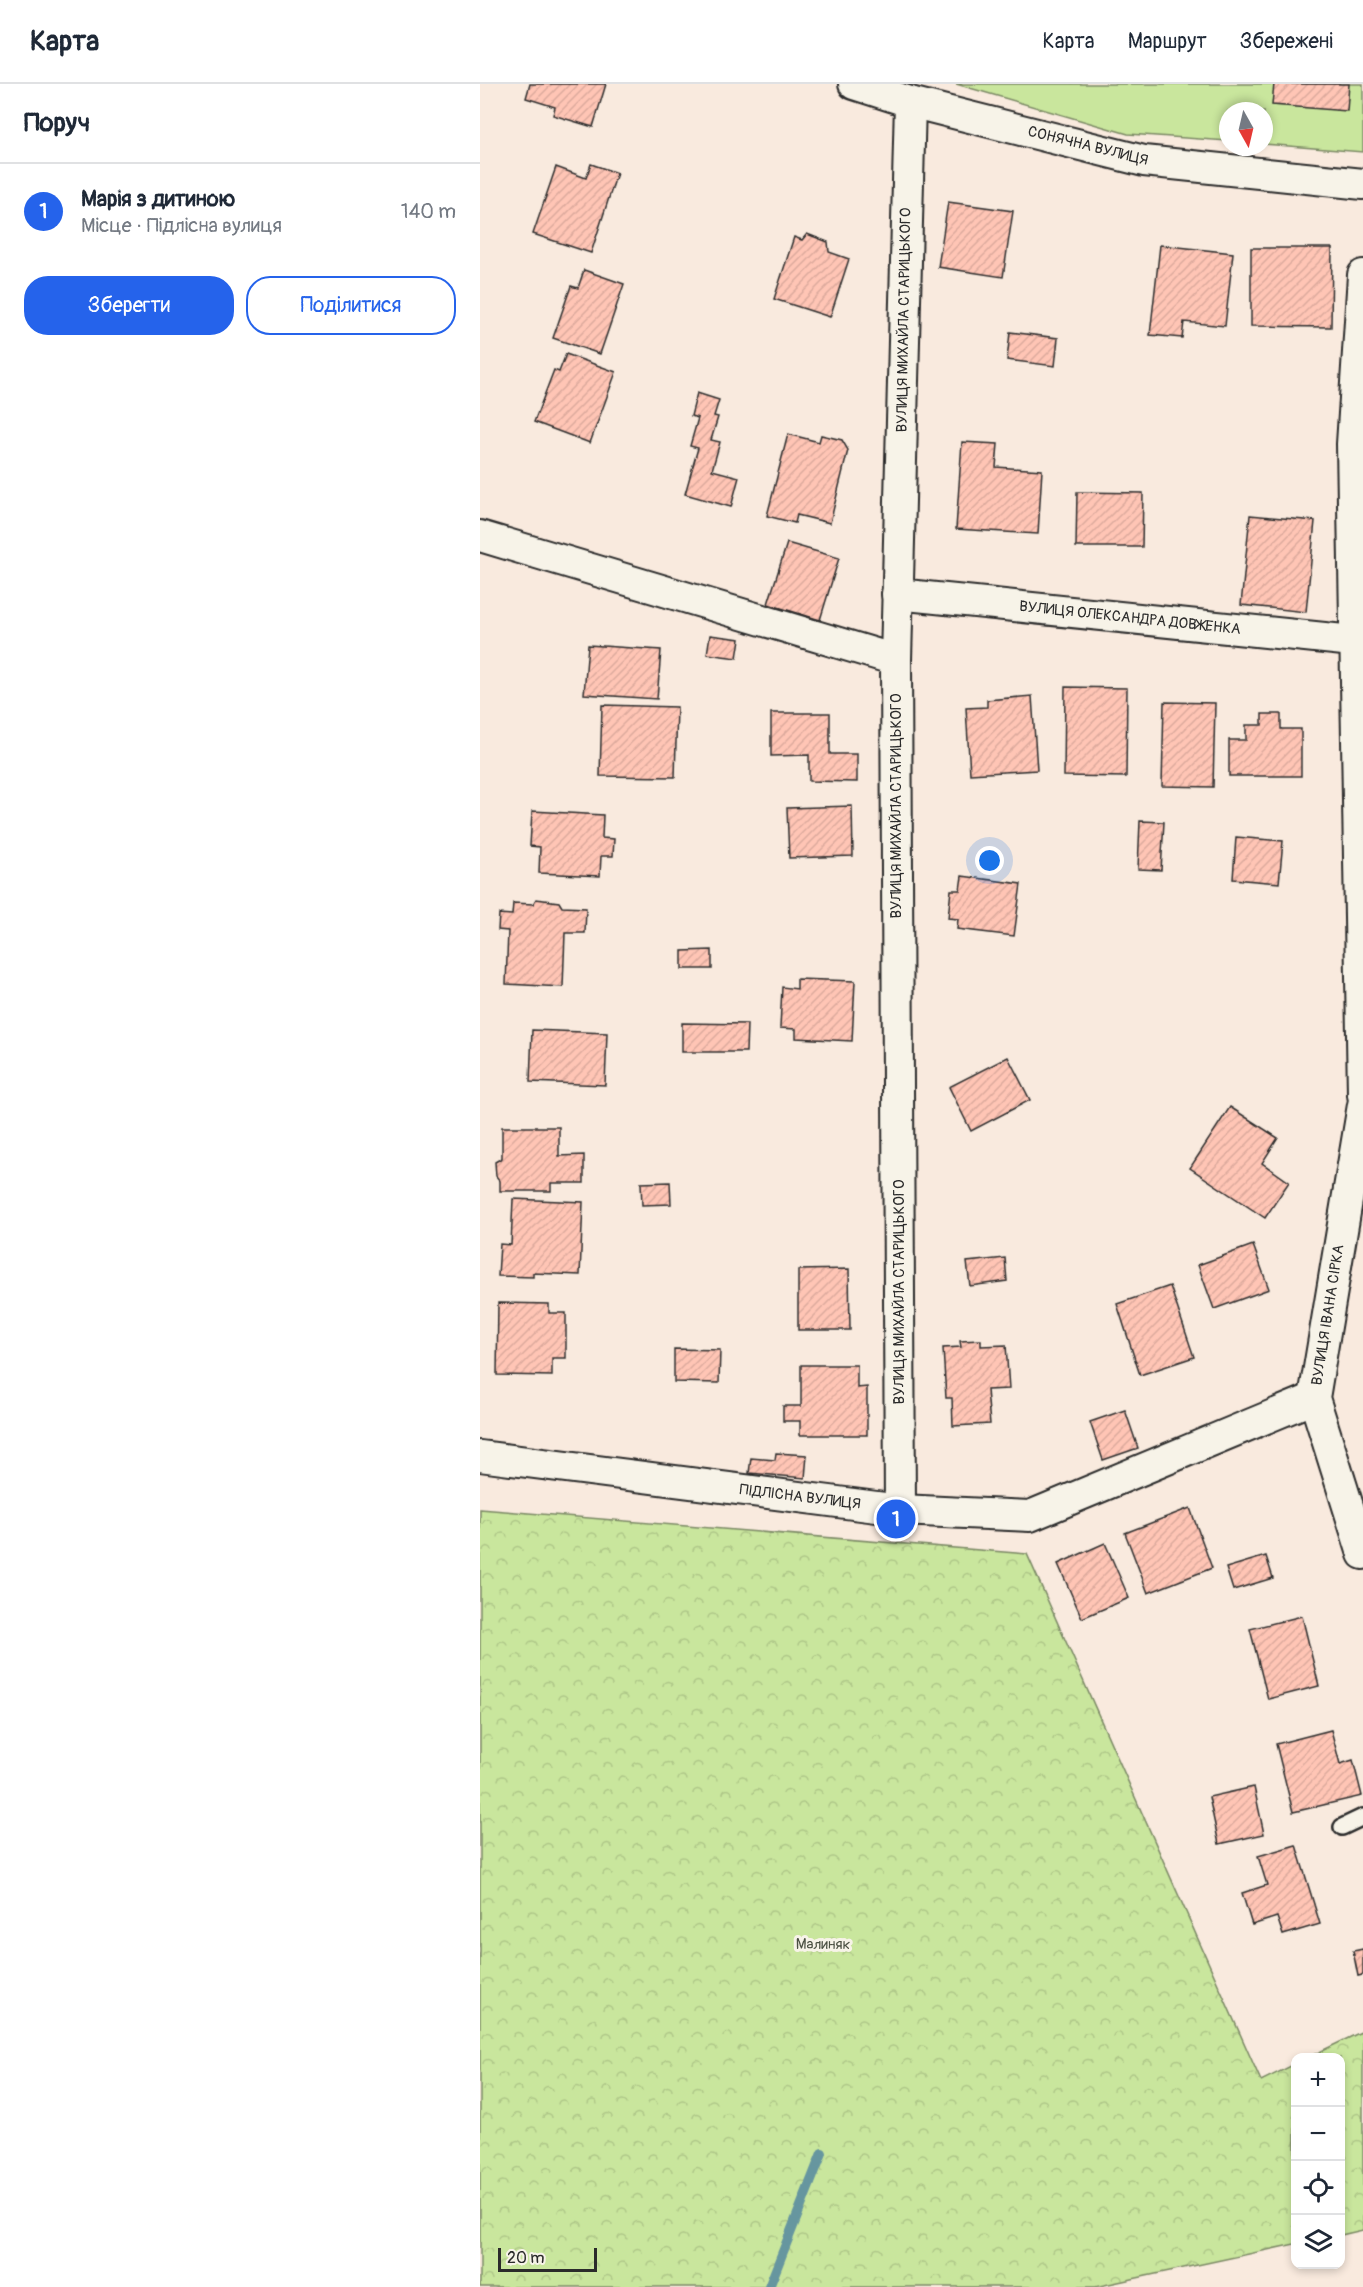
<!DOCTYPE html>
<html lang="uk">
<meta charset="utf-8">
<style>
:root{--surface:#fff;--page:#f6f6f7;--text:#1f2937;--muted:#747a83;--line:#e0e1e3;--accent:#2563eb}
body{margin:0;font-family:Pangolin,sans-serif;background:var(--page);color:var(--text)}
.controls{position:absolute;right:18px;bottom:18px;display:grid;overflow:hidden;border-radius:12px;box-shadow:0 3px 9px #0003}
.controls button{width:54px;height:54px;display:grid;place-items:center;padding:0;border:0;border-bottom:2px solid var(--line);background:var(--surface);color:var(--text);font:30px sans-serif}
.compass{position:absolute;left:739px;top:18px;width:54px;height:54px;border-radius:50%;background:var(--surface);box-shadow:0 3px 9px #0003;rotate:172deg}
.scale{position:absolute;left:18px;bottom:15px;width:99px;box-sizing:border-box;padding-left:6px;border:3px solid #2b2b2b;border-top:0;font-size:16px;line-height:21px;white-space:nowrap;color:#2b2b2b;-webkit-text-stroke:4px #f7f3e8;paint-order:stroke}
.you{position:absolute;left:510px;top:777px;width:21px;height:21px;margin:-15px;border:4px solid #fff;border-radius:50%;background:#1a73e8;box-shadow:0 0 0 9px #1a73e833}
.badge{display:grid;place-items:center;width:39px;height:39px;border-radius:50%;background:var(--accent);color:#fff;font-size:20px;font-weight:700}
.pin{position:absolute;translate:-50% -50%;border:3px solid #fff;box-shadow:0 2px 6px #0006}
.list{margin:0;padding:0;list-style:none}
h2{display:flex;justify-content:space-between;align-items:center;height:78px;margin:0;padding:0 24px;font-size:26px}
h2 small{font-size:20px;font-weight:400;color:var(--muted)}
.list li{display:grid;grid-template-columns:39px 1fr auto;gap:18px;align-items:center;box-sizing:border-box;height:96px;padding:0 24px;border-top:2px solid var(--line)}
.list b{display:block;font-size:22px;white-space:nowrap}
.list p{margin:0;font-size:20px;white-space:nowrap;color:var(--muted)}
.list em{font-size:20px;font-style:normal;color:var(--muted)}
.actions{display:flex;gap:12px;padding:18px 24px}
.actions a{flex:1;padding:14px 0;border:2px solid var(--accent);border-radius:24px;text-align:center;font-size:21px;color:var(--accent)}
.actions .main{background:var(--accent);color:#fff}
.icon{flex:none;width:33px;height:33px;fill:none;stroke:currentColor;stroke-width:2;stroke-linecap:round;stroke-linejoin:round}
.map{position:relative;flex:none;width:883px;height:2203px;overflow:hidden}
header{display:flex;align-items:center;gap:36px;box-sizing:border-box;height:84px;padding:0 30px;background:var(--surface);border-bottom:2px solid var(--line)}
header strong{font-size:28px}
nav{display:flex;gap:33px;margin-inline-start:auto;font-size:21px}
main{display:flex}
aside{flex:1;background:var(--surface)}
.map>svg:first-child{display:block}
.green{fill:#c9e69d;stroke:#7a8864;stroke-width:1.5}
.forest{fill:url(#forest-crowns);stroke:#7a8864;stroke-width:1.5}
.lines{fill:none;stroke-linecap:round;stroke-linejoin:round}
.stream{stroke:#66969f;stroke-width:10}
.building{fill:url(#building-hatch);stroke:#2b2b2b;stroke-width:1.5}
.lane-casing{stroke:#2b2b2b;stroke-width:20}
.street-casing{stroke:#2b2b2b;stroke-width:34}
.lane{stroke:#f7f3e8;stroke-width:15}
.street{stroke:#f7f3e8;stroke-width:30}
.labels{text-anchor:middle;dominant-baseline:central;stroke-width:6;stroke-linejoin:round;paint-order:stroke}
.street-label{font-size:15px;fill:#2b2b2b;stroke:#f7f3e8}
.park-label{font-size:15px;fill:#4b5042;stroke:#f7f3e8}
</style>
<header>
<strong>Карта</strong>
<nav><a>Карта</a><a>Маршрут</a><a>Збережені</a></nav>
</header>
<main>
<aside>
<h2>Поруч<small></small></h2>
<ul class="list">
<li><span class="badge">1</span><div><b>Марія з дитиною</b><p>Місце · Підлісна вулиця</p></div><em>140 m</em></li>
</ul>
<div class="actions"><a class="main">Зберегти</a><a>Поділитися</a></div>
</aside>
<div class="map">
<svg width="883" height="2203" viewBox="0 0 883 2203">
<defs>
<pattern id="forest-crowns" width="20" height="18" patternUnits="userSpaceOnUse" patternTransform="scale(1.5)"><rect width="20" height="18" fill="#c9e69d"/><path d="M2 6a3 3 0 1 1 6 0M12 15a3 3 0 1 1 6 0" fill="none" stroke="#adc587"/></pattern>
<pattern id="building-hatch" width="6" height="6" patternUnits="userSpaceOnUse" patternTransform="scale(1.5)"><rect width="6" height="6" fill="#ffc5b5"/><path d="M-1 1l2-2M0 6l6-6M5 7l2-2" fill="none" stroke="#dba99c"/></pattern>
</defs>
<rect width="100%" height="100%" fill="#f9eade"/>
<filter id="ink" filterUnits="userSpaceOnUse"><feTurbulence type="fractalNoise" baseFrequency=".0167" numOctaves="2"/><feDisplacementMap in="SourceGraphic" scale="12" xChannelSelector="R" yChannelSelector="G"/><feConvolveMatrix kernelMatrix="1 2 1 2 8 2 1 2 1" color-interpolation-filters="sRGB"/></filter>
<g filter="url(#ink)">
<!-- green -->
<path class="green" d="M476,0H883V68L784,60V27H748V57L648,50Z"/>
<!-- forest -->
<g class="forest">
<path d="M0,1425L547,1470L781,1997L815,1980V2160L615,2203H0Z"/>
<path d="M883,1947V2146L861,2151L860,1974L829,1973Z"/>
</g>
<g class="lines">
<!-- stream -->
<path class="stream" d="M289,2203L342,2069"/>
</g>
<!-- building -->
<g class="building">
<path d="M50,0H126L113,43L73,31L75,23L46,14Z"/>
<path d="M794,0H869L867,27L792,21Z"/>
<path d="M111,80L137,89L111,169L53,150L76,83L106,94Z"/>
<path d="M468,118L533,127L523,193L458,183Z"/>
<path d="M327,150L348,158L349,168L369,175L350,233L294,215L314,153L322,156Z"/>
<path d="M680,161L753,169L745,242L704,238L702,254L670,251Z"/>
<path d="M771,164H852L851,243L771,242Z"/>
<path d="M104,186L144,200L120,270L73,254L91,202L98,204Z"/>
<path d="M530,248L578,254L575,282L527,276Z"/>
<path d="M86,270L136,288L110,359L54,338L74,286L79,288Z"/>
<path d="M217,309L239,316L234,332L238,333L231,356L240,358L232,386L259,393L251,423L205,410L218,364L210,362L218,334L211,332Z"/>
<path d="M308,350L339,358L341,351L362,356L368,366L350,439L317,431L315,439L287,432Z"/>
<path d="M482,358L518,360L516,383L562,386L558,450L476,445Z"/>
<path d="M597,408L663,409L662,463H596Z"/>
<path d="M770,431L835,437L826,528L761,521Z"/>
<path d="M307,459L359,474L340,536L288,520Z"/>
<path d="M230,551L260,555L257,574L227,570Z"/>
<path d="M108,561L181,566L177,615L104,610Z"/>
<path d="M585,603L647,604L646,693L584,692Z"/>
<path d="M552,612L557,686L490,690L486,624L507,623V616Z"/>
<path d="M684,618L735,619L733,703L682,702Z"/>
<path d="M122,621L197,623L195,693L120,692Z"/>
<path d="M291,629H350V670H377V698L329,697V671L291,672Z"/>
<path d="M782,630H801V645H821V692H749V656H766V641H782Z"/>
<path d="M372,722L373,772L309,774L307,724Z"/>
<path d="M52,727L123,731L122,754L134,755L133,772H121L120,792L59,789L60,763L50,762Z"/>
<path d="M660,737L684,738L681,786L658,785Z"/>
<path d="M756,753L803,757L799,799L753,795Z"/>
<path d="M482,792L541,800L534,852L477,845L478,835L468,834L471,806H480Z"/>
<path d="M56,815L79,818L82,823L106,824L105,849H85L83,903L26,900L28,847L18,846L19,830L32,831L33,819L53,820Z"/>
<path d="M232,866V885H202V867Z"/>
<path d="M317,895L375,897L372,957L316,954V945L300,944L302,903L317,905Z"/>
<path d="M202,939L267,940L266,968H202Z"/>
<path d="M52,946L127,949L125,1001L50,998Z"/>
<path d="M528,973L550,1016L491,1047L469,1003Z"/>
<path d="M750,1023L798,1054L782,1079L809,1098L785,1134L710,1084Z"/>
<path d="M22,1043H79V1072L104,1071V1099H71V1107H20V1097L16,1092L15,1078L22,1074Z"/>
<path d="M190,1098L191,1120L162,1121L161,1099Z"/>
<path d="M33,1115L103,1118L100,1191L53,1189V1193L18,1192L20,1160L31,1161Z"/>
<path d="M773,1161L789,1205L734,1225L718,1181Z"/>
<path d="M525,1174L527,1197L490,1202L487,1178Z"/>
<path d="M369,1185L370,1246H318V1186Z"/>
<path d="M690,1202L714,1273L660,1291L637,1220Z"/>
<path d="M18,1219L69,1220V1229H86V1274H72V1292L17,1291Z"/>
<path d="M501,1256V1262L526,1261L529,1305L507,1306L510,1340L473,1342L472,1314H466L463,1264L481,1263L480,1257Z"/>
<path d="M194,1265L240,1266L239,1299L194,1298Z"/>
<path d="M321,1281H377V1304L387,1303V1351H320V1337H303V1322H321Z"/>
<path d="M645,1326L658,1364L623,1376L610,1338Z"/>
<path d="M296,1369L327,1371L325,1394L269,1389L271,1374L295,1376Z"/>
<path d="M710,1424L732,1484L668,1509L645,1449Z"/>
<path d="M625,1459L649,1514L602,1534L578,1480Z"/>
<path d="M786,1472L793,1494L753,1506L746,1484Z"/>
<path d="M822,1532L839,1602L788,1615L770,1545Z"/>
<path d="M851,1646L860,1680L873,1676L882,1712L813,1728L796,1660Z"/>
<path d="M774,1703L784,1750L739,1760L729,1713Z"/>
<path d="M816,1761L840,1840L803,1851L797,1833L772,1841L762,1809L787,1801L778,1772Z"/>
<path d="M883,1865V1891L878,1892L873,1867Z"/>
</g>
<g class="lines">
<defs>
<path id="lane" d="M862,1743L883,1733"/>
<g id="street">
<path d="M374,0L430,18L664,77L883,100"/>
<path d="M883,191L872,360L883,1011"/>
<path d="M0,452L416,576"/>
<path d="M417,510L883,558"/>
<path d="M883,1021L834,1314L883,1470"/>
<path d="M0,1372L420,1426L550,1432L834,1314"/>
<path d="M420,1426L416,576L430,18"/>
</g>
</defs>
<!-- lane casing -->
<use href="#lane" class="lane-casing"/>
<!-- street casing -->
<use href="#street" class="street-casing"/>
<!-- lane -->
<use href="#lane" class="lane"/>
<!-- street -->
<use href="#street" class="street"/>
</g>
</g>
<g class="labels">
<!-- street labels -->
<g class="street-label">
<text transform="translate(608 62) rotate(14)">СОНЯЧНА ВУЛИЦЯ</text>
<text transform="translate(424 236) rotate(-89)">ВУЛИЦЯ МИХАЙЛА СТАРИЦЬКОГО</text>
<text transform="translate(650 534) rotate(6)">ВУЛИЦЯ ОЛЕКСАНДРА ДОВЖЕНКА</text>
<text transform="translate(416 722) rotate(-90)">ВУЛИЦЯ МИХАЙЛА СТАРИЦЬКОГО</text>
<text transform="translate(419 1208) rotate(-90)">ВУЛИЦЯ МИХАЙЛА СТАРИЦЬКОГО</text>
<text transform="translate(848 1231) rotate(-81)">ВУЛИЦЯ ІВАНА СІРКА</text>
<text transform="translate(320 1413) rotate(7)">ПІДЛІСНА ВУЛИЦЯ</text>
</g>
<!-- park labels -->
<g class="park-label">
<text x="343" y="1860">Малиняк</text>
</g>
</g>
</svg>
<div class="controls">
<button>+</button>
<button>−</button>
<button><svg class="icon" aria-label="locate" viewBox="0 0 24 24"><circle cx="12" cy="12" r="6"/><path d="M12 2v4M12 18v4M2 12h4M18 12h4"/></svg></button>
<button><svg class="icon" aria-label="layers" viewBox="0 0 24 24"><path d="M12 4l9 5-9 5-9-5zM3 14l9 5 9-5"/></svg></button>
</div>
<svg class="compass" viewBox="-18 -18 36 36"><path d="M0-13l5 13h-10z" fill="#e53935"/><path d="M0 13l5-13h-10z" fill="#747a83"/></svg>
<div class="scale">20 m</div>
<div class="you"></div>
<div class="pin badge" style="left:416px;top:1435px">1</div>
</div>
</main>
